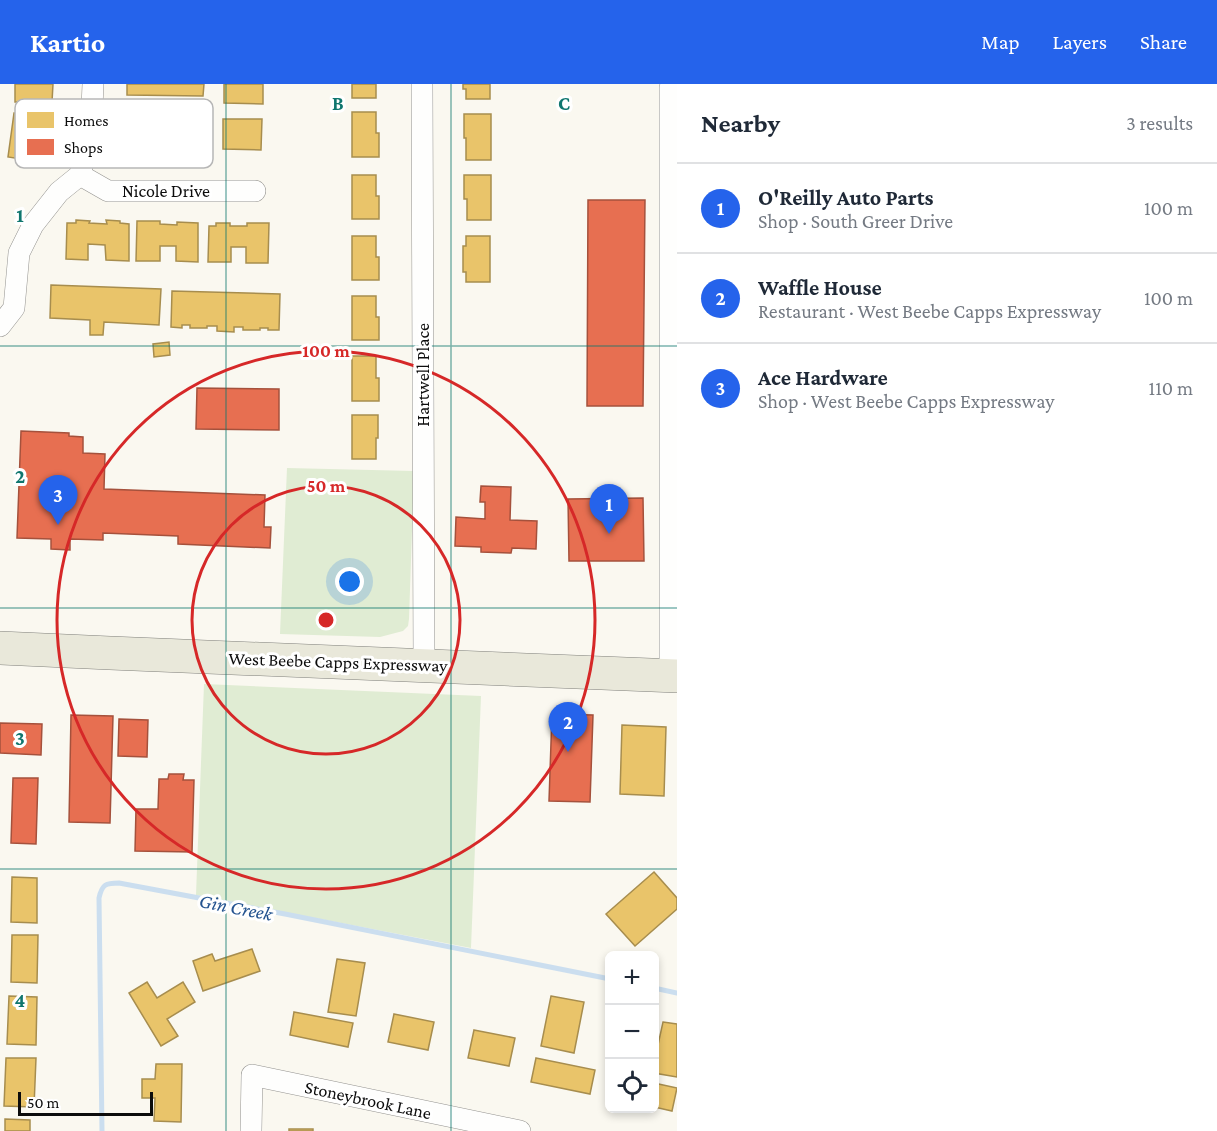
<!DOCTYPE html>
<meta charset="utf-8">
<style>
:root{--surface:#fff;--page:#f6f6f7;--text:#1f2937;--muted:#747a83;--line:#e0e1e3;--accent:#2563eb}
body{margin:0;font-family:"Crimson Pro",serif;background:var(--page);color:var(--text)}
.controls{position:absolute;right:18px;bottom:18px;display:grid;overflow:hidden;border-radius:9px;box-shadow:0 3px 9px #0003}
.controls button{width:54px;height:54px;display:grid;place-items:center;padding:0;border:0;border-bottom:2px solid var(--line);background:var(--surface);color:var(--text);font:30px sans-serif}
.scale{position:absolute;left:18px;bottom:15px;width:135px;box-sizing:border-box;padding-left:6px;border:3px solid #0c0c0c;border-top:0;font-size:16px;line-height:21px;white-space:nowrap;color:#0c0c0c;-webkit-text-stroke:4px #fff;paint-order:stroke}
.you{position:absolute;left:350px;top:498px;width:21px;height:21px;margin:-15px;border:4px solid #fff;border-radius:50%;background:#1a73e8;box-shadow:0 0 0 9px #1a73e833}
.badge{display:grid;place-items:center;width:39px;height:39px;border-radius:50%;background:var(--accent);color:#fff;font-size:20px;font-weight:700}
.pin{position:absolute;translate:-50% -50px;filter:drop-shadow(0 2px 3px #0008)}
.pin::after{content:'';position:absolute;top:32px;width:21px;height:18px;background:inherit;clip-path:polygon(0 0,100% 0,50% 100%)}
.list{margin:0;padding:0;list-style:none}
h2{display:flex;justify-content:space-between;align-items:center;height:78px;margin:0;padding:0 24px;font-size:26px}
h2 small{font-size:20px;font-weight:400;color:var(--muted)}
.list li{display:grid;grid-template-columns:39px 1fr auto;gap:18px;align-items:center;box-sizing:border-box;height:90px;padding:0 24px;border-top:2px solid var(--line)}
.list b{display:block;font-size:22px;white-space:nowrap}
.list p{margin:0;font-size:20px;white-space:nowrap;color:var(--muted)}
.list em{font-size:20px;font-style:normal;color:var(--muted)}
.icon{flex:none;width:33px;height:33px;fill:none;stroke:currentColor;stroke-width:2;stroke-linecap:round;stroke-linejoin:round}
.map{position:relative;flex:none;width:677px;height:1047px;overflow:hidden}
header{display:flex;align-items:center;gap:36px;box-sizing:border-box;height:84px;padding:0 30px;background:var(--accent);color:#fff}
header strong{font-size:28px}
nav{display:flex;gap:33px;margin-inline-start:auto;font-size:21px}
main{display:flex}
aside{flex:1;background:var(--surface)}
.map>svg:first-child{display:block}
.green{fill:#e0ecd3}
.homes{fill:#e9c46a;stroke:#a78d4e;stroke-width:1.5}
.shops{fill:#e76f51;stroke:#a5513c;stroke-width:1.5}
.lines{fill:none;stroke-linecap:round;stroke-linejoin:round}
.stream{stroke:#cbdeef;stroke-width:5}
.street-casing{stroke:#93928f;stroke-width:22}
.primary-casing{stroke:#80807c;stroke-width:34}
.street{stroke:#fefefd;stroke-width:21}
.primary{stroke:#e9e8da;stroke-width:33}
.grid{fill:none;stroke:#0f766e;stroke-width:1.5;stroke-opacity:0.55}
.ring{fill:none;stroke:#d62828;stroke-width:3}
.labels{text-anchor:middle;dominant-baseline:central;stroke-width:6;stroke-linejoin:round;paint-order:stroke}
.street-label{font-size:18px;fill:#0c0c0c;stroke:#fff}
.water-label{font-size:20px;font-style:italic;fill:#24538f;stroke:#fff}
.key{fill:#fff;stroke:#b6b6b6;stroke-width:1.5}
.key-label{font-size:16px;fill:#0c0c0c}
.grid-label{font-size:20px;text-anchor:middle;font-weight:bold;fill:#0f766e;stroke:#fff;stroke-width:6;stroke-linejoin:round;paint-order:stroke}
.centre{fill:#d62828;stroke:#fff;stroke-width:3}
.ring-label{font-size:18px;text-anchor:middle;font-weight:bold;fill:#d62828;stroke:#fff;stroke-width:6;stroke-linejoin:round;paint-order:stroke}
</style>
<header>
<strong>Kartio</strong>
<nav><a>Map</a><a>Layers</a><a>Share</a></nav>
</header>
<main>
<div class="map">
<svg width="677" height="1047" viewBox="0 0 677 1047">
<rect width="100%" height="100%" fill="#faf8f0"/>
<!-- green -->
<g class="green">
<path d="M287,384L414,387L409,535L408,542L403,547L380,553L280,550Z"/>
<path d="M204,600L481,612L471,864L196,811Z"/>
</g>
<!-- homes -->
<g class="homes">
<path d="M15,0H53L52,18H15Z"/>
<path d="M127,0H204L203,12L127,11Z"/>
<path d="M224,0H263V20L224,19Z"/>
<rect x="352" y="0" width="24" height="14"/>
<path d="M463,0H490V15H466V5H463Z"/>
<path d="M352,28H376V49H379V73H352Z"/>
<path d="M14,29L49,34L45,60L42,59L39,78L8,73Z"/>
<path d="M464,30H491V76H466V54H464Z"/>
<path d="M223,35H262L261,66L223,65Z"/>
<path d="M352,91H376V112H379V135H352Z"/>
<path d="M464,91H491V136H467V115H464Z"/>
<path d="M76,136L90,137L89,139L107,140L106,136L120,137V139L129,140V177L106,176L105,161L88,160V176L66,175L67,139H76Z"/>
<path d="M137,137H160V140L177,141V138L198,139V178L176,177V162H160V177H136Z"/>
<path d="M216,139H230V142H247V139H269L268,179H246V163H231V178H208L209,142H216Z"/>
<path d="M352,152H376V173H379V196H352Z"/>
<path d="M466,152H490V198H466V188H463V162H466Z"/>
<path d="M51,201L161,205L159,241L104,238L103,251H90V236L50,234Z"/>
<path d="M172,207L280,210L279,246H268V244H260V246H243V243H234V248L217,247V242H207V244H190V241H182V244L171,243Z"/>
<path d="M352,212H376V233H379V256H352Z"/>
<path d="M169,258L170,271L154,273L153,260Z"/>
<path d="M352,272H376V294H379V317H352Z"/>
<path d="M352,331H378V354H376V375H352Z"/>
<path d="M622,641L666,643L664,712L620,710Z"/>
<path d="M654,788L677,814V825L635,862L606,830Z"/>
<path d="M12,793L37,794V839L11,838Z"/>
<path d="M12,851H38L37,899L11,898Z"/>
<path d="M252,865L260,887L203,907L193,877L212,870L215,877Z"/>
<path d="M337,875L365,879L356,932L328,928Z"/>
<path d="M147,898L157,914L183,898L195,918L167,935L178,952L161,962L129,909Z"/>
<path d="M9,912L37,913L36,961L7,960Z"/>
<path d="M551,912L584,918L574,969L541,962Z"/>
<path d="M294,928L353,939L348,963L290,951Z"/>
<path d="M394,930L434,938L428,966L388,958Z"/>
<path d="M663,938L677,940V993L654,989V979Z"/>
<path d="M474,946L515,954L509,982L468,974Z"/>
<path d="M6,974H36L34,1023L4,1022Z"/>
<path d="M536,974L595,986L590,1010L531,998Z"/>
<path d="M156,980H182L181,1038L154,1037L155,1014H142V995H155Z"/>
<path d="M654,999L677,1004L672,1027L654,1023Z"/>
<path d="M5,1035L30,1036V1047H5Z"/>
<rect x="289" y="1045" width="24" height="2"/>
</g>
<!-- shops -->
<g class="shops">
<path d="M588,116H645L643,322H587Z"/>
<path d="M197,304L279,305V346L196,345Z"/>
<path d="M21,347L69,349V352L83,353V369L105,370L104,405L265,411L264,443H271L270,464L178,460V452L103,449V456L70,455V466L51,465V455L17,454Z"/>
<path d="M481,402L511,403L510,436L537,437L536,465L512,464L511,469L481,468V463L455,462L456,433L485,435V418H480Z"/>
<path d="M643,414L644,477H569L568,415Z"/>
<path d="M552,630L593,631L590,718L549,717Z"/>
<path d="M71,631L113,632L110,739L69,738Z"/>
<path d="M119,635L148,636L147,673L118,672Z"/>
<path d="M0,639L42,640L41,671L0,669Z"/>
<path d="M169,690H184L183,696H194L192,768L135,767L136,725H158L159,695H168Z"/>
<path d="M13,694H38L36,760L11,759Z"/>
</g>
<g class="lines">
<!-- stream -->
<g class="stream">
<path d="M654,904L677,909"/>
<path d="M102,1047L99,814C102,800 106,799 119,799L285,830L610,895"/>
</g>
<defs>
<g id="street">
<path d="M422,0L424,582"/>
<path d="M670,4V591"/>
<path d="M80,91L108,107H255"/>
<path d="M0,242L14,224L19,169L33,141L59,108L80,91L91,48L93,0"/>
<path d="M251,1047L252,991L520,1047"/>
</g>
<path id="primary" d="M0,564L110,569L677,592"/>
</defs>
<!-- street casing -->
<use href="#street" class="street-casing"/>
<!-- primary casing -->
<use href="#primary" class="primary-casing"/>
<!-- street -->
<use href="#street" class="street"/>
<!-- primary -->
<use href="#primary" class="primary"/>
</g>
<!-- grid -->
<path class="grid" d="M226,0V1047M451,0V1047M0,262H677M0,524H677M0,785H677"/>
<!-- distance rings -->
<g class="ring">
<circle cx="326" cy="536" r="134"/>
<circle cx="326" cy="536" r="269"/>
</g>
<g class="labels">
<!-- street labels -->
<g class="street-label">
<text x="166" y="107">Nicole Drive</text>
<text transform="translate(423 291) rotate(-90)">Hartwell Place</text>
<text transform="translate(338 578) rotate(2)">West Beebe Capps Expressway</text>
<text transform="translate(368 1016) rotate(12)">Stoneybrook Lane</text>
</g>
<!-- water labels -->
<g class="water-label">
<text transform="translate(236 823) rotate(11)">Gin Creek</text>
</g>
</g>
<!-- legend -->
<rect x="15" y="15" width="198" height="69" rx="9" class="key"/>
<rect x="27" y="28" width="27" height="16" fill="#e9c46a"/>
<rect x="27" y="55" width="27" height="16" fill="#e76f51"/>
<g class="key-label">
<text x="64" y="42">Homes</text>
<text x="64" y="69">Shops</text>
</g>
<g class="grid-label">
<text x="338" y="26">B</text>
<text x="564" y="26">C</text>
<text x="20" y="138">1</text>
<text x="20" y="399">2</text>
<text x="20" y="661">3</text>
<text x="20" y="923">4</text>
</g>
<circle cx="326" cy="536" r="9" class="centre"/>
<g class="ring-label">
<text x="326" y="273">100 m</text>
<text x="326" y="408">50 m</text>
</g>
</svg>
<div class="controls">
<button>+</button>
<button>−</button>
<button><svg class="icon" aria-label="locate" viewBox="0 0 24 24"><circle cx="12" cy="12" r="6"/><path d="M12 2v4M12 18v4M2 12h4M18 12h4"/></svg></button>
</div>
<div class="scale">50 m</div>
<div class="you"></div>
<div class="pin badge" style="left:609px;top:450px">1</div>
<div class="pin badge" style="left:568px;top:668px">2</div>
<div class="pin badge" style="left:58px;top:441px">3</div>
</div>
<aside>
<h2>Nearby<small>3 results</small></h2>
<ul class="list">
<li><span class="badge">1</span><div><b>O'Reilly Auto Parts</b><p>Shop · South Greer Drive</p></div><em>100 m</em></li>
<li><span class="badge">2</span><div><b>Waffle House</b><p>Restaurant · West Beebe Capps Expressway</p></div><em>100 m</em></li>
<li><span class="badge">3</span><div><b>Ace Hardware</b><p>Shop · West Beebe Capps Expressway</p></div><em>110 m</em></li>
</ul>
</aside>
</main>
